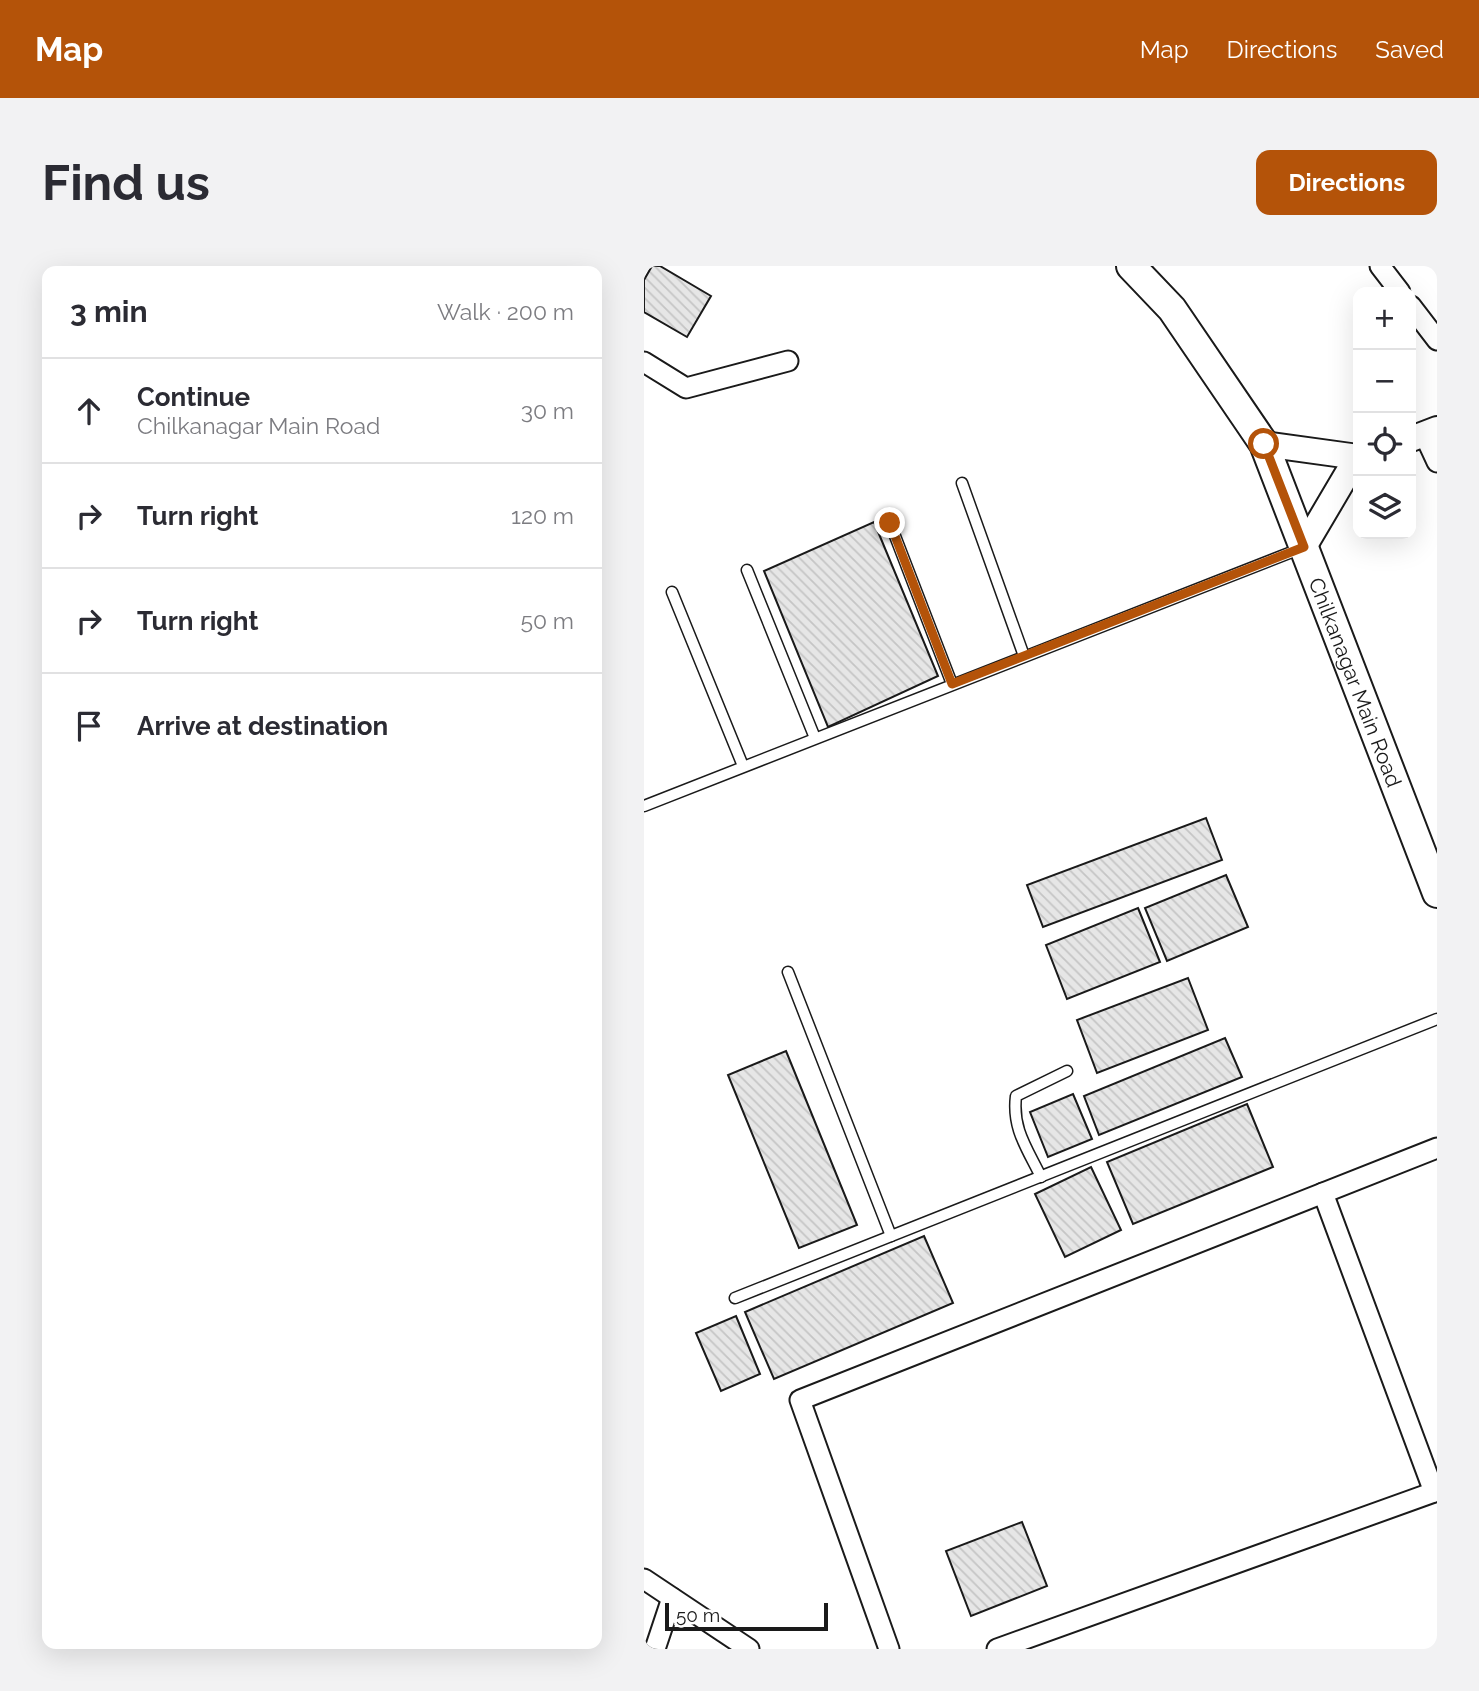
<!DOCTYPE html>
<meta charset="utf-8">
<style>
:root{--surface:#fff;--page:#f2f2f3;--text:#2b2b33;--muted:#7c7c81;--line:#e1e1e2;--accent:#b45309}
body{margin:0;font-family:Raleway,sans-serif;background:var(--page);color:var(--text)}
.controls{position:absolute;right:21px;top:21px;display:grid;overflow:hidden;border-radius:14px;box-shadow:0 7px 28px #0002}
.controls button{width:63px;height:63px;display:grid;place-items:center;padding:0;border:0;border-bottom:2px solid var(--line);background:var(--surface);color:var(--text);font:35px sans-serif}
.scale{position:absolute;left:21px;bottom:18px;width:163px;box-sizing:border-box;padding-left:7px;border:4px solid #1a1a1a;border-top:0;font-size:19px;line-height:24px;white-space:nowrap;color:#1a1a1a;-webkit-text-stroke:5px #fff;paint-order:stroke}
.stop{position:absolute;width:21px;height:21px;margin:-16px;border:5px solid #b45309;border-radius:50%;background:#fff}
.stop.end{background:#b45309;border-color:#fff;box-shadow:0 2px 7px #0008}
.list{margin:0;padding:0;list-style:none}
h2{display:flex;justify-content:space-between;align-items:center;height:91px;margin:0;padding:0 28px;font-size:30px}
h2 small{font-size:23px;font-weight:400;color:var(--muted)}
.list li{display:grid;grid-template-columns:46px 1fr auto;gap:21px;align-items:center;box-sizing:border-box;height:105px;padding:0 28px;border-top:2px solid var(--line)}
.list b{display:block;font-size:26px;white-space:nowrap}
.list p{margin:0;font-size:23px;white-space:nowrap;color:var(--muted)}
.list em{font-size:23px;font-style:normal;color:var(--muted)}
.icon{flex:none;width:38px;height:38px;fill:none;stroke:currentColor;stroke-width:2;stroke-linecap:round;stroke-linejoin:round}
.map{position:relative;flex:none;width:793px;height:1383px;overflow:hidden;border-radius:14px}
header{display:flex;align-items:center;gap:42px;box-sizing:border-box;height:98px;padding:0 35px;background:var(--accent);color:#fff}
header strong{font-size:33px}
nav{display:flex;gap:38px;margin-inline-start:auto;font-size:24px}
.intro{display:flex;align-items:center;justify-content:space-between;box-sizing:border-box;height:168px;padding:0 42px}
h1{margin:0;font-size:49px}
.button{padding:18px 32px;border-radius:14px;background:var(--accent);color:#fff;font-size:24px;font-weight:700}
main{display:flex;gap:42px;padding:0 42px}
aside{flex:1;background:var(--surface);border-radius:14px;box-shadow:0 7px 28px #0002}
.map>svg:first-child{display:block}
.building{fill:url(#building-back-hatch);stroke:#1a1a1a;stroke-width:2}
.lines{fill:none;stroke-linecap:round;stroke-linejoin:round}
.service-casing{stroke:#1a1a1a;stroke-width:13}
.minor-casing{stroke:#1a1a1a;stroke-width:23}
.tertiary-casing{stroke:#1a1a1a;stroke-width:28}
.secondary-casing{stroke:#1a1a1a;stroke-width:32}
.service{stroke:#fff;stroke-width:10}
.minor{stroke:#fff;stroke-width:19}
.tertiary{stroke:#fff;stroke-width:24}
.secondary{stroke:#fff;stroke-width:28}
.route{stroke:#b45309;stroke-width:9}
.labels{text-anchor:middle;dominant-baseline:central;stroke-width:5;stroke-linejoin:round;paint-order:stroke}
.street-label{font-size:21px;fill:#1a1a1a;stroke:#fff}
</style>
<header>
<strong>Map</strong>
<nav><a>Map</a><a>Directions</a><a>Saved</a></nav>
</header>
<div class="intro"><h1>Find us</h1><a class="button">Directions</a></div>
<main>
<aside>
<h2>3 min<small>Walk · 200 m</small></h2>
<ul class="list">
<li><svg class="icon" aria-label="ahead" viewBox="0 0 24 24"><path d="M12 20V5M6 11l6-6 6 6"/></svg><div><b>Continue</b><p>Chilkanagar Main Road</p></div><em>30 m</em></li>
<li><svg class="icon" aria-label="right" viewBox="0 0 24 24"><path d="M7 20v-9h11M14 6l5 5-5 5"/></svg><div><b>Turn right</b></div><em>120 m</em></li>
<li><svg class="icon" aria-label="right" viewBox="0 0 24 24"><path d="M7 20v-9h11M14 6l5 5-5 5"/></svg><div><b>Turn right</b></div><em>50 m</em></li>
<li><svg class="icon" aria-label="arrive" viewBox="0 0 24 24"><path d="M6 21V4h12l-3 4 3 4H6"/></svg><div><b>Arrive at destination</b></div></li>
</ul>
</aside>
<div class="map">
<svg width="793" height="1383" viewBox="0 0 793 1383">
<defs>
<pattern id="building-back-hatch" width="6" height="6" patternUnits="userSpaceOnUse" patternTransform="scale(1.75)"><rect width="6" height="6" fill="#e6e6e6"/><path d="M-1 5l2 2M0 0l6 6M5-1l2 2" fill="none" stroke="#c5c5c5"/></pattern>
</defs>
<rect width="100%" height="100%" fill="#fff"/>
<!-- building -->
<g class="building">
<path d="M8,0H16L67,30L43,71L0,46V14Z"/>
<path d="M230,256L294,410L184,461L120,305Z"/>
<path d="M562,552L578,594L399,661L383,619Z"/>
<path d="M582,609L604,661L523,695L501,642Z"/>
<path d="M494,642L516,696L423,733L402,679Z"/>
<path d="M544,712L564,764L453,807L433,754Z"/>
<path d="M581,772L598,811L455,869L440,830Z"/>
<path d="M142,785L213,959L155,982L84,809Z"/>
<path d="M429,828L448,873L404,891L386,846Z"/>
<path d="M603,838L629,901L489,958L463,896Z"/>
<path d="M447,901L477,964L421,991L391,928Z"/>
<path d="M280,970L309,1037L130,1113L101,1046Z"/>
<path d="M92,1050L116,1108L77,1125L52,1067Z"/>
<path d="M378,1256L403,1320L327,1350L302,1285Z"/>
</g>
<g class="lines">
<defs>
<g id="service">
<path d="M318,217L380,390"/>
<path d="M246,257L308,418"/>
<path d="M103,304L171,472"/>
<path d="M28,326L99,500"/>
<path d="M0,540L658,282"/>
<path d="M144,706L247,970"/>
<path d="M397,911C383,882 368,863 372,830L423,805"/>
<path d="M91,1032L793,753"/>
</g>
<g id="minor">
<path d="M736,0L756,26"/>
<path d="M767,40L793,74"/>
<path d="M0,96L42,122L144,95"/>
<path d="M780,168L793,196"/>
<path d="M679,927L790,1226"/>
<path d="M0,1313L105,1383"/>
<path d="M11,1383L28,1332"/>
<path d="M245,1383L156,1134L793,882"/>
<path d="M353,1383L793,1225"/>
</g>
<g id="tertiary">
<path d="M767,173L793,163"/>
<path d="M620,178L714,191"/>
<path d="M660,281L713,191"/>
</g>
<g id="secondary">
<path id="s1" d="M487,0L528,43L620,178L793,627"/>
</g>
</defs>
<!-- service casing -->
<use href="#service" class="service-casing"/>
<!-- minor casing -->
<use href="#minor" class="minor-casing"/>
<!-- tertiary casing -->
<use href="#tertiary" class="tertiary-casing"/>
<!-- secondary casing -->
<use href="#secondary" class="secondary-casing"/>
<!-- service -->
<use href="#service" class="service"/>
<!-- minor -->
<use href="#minor" class="minor"/>
<!-- tertiary -->
<use href="#tertiary" class="tertiary"/>
<!-- secondary -->
<use href="#secondary" class="secondary"/>
</g>
<g class="lines">
<!-- route -->
<path class="route" d="M246,257L308,418L660,281L620,178"/>
</g>
<g class="labels">
<!-- street labels -->
<g class="street-label">
<text stroke="none"><textPath href="#s1" startOffset="478">Chilkanagar Main Road</textPath></text>
</g>
</g>
</svg>
<div class="controls">
<button>+</button>
<button>−</button>
<button><svg class="icon" aria-label="locate" viewBox="0 0 24 24"><circle cx="12" cy="12" r="6"/><path d="M12 2v4M12 18v4M2 12h4M18 12h4"/></svg></button>
<button><svg class="icon" aria-label="layers" viewBox="0 0 24 24"><path d="M12 4l9 5-9 5-9-5zM3 14l9 5 9-5"/></svg></button>
</div>
<div class="scale">50 m</div>
<div class="stop" style="left:620px;top:178px"></div>
<div class="stop end" style="left:246px;top:257px"></div>
</div>
</main>
